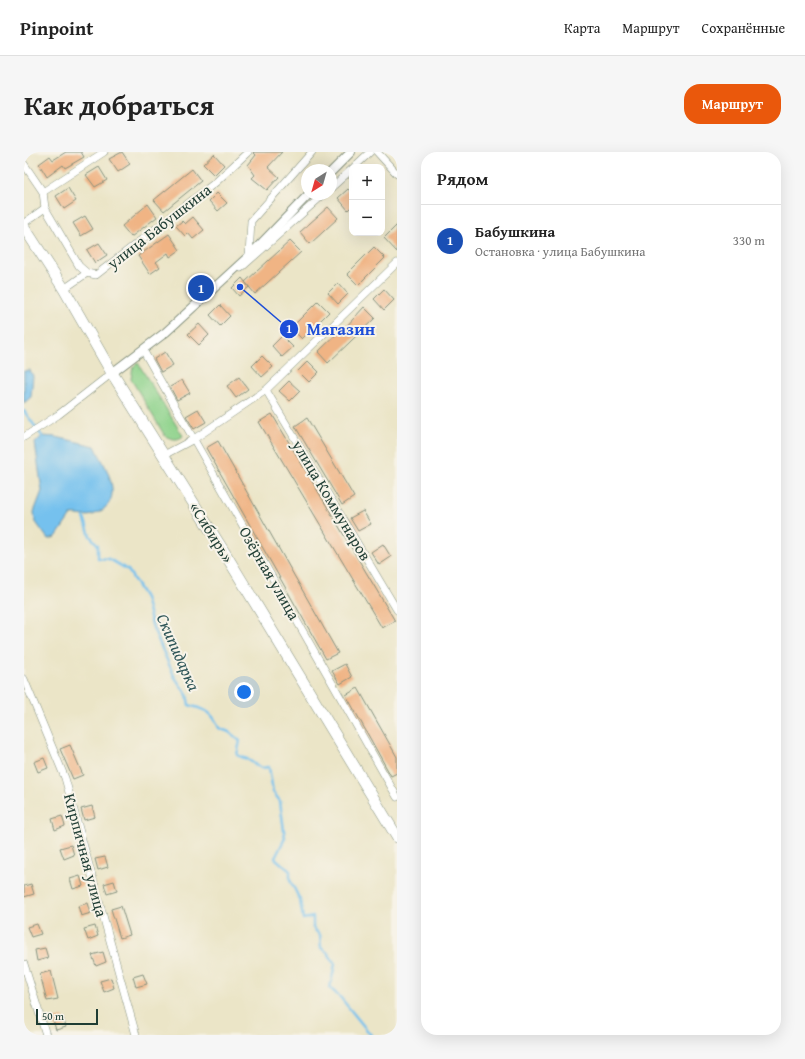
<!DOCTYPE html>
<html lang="ru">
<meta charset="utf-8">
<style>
:root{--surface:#fff;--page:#f6f6f6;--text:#222;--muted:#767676;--line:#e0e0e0;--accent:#ea580c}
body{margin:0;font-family:"Gentium Book Plus",serif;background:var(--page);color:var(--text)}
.controls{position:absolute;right:12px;top:12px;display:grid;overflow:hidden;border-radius:8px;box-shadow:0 4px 16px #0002}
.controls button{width:36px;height:36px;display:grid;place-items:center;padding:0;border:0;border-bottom:1px solid var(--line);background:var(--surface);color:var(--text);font:20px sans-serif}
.compass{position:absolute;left:277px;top:12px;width:36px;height:36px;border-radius:50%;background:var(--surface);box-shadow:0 4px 16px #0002;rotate:217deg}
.scale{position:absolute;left:12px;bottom:10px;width:62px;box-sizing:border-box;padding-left:4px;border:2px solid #1f3d34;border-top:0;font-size:11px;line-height:14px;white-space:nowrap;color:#1f3d34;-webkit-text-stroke:3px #f7f3e8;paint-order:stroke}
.you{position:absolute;left:220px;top:540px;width:14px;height:14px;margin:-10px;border:3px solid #fff;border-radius:50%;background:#1a73e8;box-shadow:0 0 0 6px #1a73e833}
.badge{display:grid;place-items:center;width:26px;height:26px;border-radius:50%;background:var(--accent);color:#fff;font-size:13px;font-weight:700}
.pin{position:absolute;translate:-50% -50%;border:2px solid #fff;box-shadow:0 1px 4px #0006}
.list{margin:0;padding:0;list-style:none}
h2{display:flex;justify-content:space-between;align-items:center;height:52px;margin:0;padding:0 16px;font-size:17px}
h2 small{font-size:13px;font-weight:400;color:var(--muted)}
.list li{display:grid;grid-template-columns:26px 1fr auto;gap:12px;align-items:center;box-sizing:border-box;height:72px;padding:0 16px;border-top:1px solid var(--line)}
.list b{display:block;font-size:15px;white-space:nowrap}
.list p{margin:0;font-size:13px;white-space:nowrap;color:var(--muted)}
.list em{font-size:13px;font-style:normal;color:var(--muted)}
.map{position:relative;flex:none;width:373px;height:883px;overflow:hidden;border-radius:16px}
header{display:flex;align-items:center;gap:24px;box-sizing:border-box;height:56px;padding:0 20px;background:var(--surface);border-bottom:1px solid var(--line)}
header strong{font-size:19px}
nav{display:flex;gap:22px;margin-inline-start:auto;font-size:14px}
.intro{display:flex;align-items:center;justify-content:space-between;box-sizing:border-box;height:96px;padding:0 24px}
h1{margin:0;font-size:28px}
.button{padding:10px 18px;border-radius:16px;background:var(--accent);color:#fff;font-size:14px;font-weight:700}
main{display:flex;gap:24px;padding:0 24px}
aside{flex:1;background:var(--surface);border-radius:16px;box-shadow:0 4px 16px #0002}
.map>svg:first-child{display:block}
.green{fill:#8fd38c;stroke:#578860}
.water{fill:#74c1ee;stroke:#4a7f91}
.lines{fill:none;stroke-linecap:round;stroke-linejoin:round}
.stream{stroke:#74c1ee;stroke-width:2.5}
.building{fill:#f0b484}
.minor-casing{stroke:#85917e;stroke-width:8}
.tertiary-casing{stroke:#85917e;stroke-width:10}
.primary-casing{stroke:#85917e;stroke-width:12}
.minor{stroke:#fff;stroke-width:7}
.tertiary{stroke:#fff;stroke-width:8}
.primary{stroke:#fff;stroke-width:11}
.labels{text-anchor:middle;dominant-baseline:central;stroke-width:4;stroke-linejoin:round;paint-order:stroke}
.street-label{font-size:16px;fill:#1f3d34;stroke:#f7f3e8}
.water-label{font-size:17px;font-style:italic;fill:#305759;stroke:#f7f3e8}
.leader{fill:none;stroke:#1d4ed8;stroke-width:1.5}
.callout-dot{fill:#1d4ed8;stroke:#f7f3e8;stroke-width:1.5}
.mark-label{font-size:12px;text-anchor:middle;font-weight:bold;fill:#fff}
.callout-label{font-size:17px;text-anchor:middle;font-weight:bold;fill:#1d4ed8;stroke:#f7f3e8;stroke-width:4;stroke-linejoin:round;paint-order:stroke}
</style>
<header>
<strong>Pinpoint</strong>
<nav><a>Карта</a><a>Маршрут</a><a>Сохранённые</a></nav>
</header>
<div class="intro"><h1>Как добраться</h1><a class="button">Маршрут</a></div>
<main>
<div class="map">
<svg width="373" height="883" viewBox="0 0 373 883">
<rect width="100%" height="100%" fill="#f7f3e8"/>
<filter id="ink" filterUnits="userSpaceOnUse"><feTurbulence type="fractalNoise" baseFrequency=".025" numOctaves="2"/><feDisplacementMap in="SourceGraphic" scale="8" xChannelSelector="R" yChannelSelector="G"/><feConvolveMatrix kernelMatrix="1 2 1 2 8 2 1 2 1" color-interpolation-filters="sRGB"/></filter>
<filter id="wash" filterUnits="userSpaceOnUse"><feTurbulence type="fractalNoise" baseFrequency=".012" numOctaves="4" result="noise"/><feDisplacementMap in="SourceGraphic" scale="16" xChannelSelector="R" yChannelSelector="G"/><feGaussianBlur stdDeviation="0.9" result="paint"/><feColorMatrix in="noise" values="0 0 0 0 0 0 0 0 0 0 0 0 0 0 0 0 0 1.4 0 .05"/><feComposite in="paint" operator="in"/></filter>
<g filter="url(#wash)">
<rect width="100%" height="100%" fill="#ebe5c7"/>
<!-- green -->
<path class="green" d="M114,211L159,284C153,289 148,287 141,284L107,227L109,215Z"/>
<!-- water -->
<g class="water">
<path d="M6,218L9,224L7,245L0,251V219Z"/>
<path d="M18,284L32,285L71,294C81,315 104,348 71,362C63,366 55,362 47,363L32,385L24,387L11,369L10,360L18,339L11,291Z"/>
</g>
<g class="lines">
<!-- stream -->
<g class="stream">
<path d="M0,259L18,284"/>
<path d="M60,365L66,384L74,393V406L85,407L104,418L121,446L129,476L150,524L163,543L165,553C182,558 188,559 195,576L205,580L216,589L213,603L223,607L237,616L245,615L249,640L256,649L261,686L251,706L266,719V728L276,748L279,767L289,765V776L296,783L297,796L304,801L311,812L306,836L316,845L347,883"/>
</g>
</g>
<g id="blocks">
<!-- building -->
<g class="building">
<path d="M42,0H57L60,5L41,16L39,13L23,25L15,12L26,4L29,8Z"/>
<path d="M98,0L106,12L94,20L85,7Z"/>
<path d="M229,0H258L244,15L255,25L243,38L228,26L231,23L224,13L232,3Z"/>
<path d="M190,2L200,13L190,23L179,12Z"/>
<path d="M75,15L83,28L71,35L62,23Z"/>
<path d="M168,17L177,29L140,59L130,48Z"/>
<path d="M44,36L52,49L40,57L32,44Z"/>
<path d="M324,37L328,41V54L324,58L314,46Z"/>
<path d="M193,41L203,51L194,59L185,49Z"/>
<path d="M124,52L133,65L107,85L98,74Z"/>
<path d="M304,55L314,66L286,92L276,80Z"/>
<path d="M61,64L69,77L57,84L49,71Z"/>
<path d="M169,65L180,78L169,87L164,81L161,84L152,74L158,69L161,72Z"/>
<path d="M373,73V100L360,86Z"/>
<path d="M145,82L156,98L146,105L144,101L132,110L136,115L126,122L114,104Z"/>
<path d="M266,89L277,100L231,142L221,130Z"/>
<path d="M75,91L83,103L71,111L63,98Z"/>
<path d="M350,95L361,106L334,133L323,122Z"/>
<path d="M218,126L225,135L215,144L208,136Z"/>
<path d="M314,131L324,142L314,152L304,141Z"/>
<path d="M360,137L370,148L360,158L350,147Z"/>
<path d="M294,149L305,160L278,187L267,176Z"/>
<path d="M196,153L206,164L196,174L186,163Z"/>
<path d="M340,155L351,166L304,211L294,200L320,175L321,176Z"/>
<path d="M175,172L185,183L175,193L164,182Z"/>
<path d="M258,184L269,195L258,205L248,194Z"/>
<path d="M141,200L149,213L137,220L130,207Z"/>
<path d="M238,204L249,215L238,225L228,214Z"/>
<path d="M284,209L295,220L285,230L274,219Z"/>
<path d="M215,225L224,237L212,246L203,234Z"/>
<path d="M158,228L166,241L153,248L146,235Z"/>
<path d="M265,229L276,239L266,249L255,239Z"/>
<path d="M174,257L182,270L170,277L162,264Z"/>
<path d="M248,262L371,469L358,476L235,270Z"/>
<path d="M283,266L330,345L318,353L271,274Z"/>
<path d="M194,289L314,501L302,507L182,296Z"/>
<path d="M339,359L347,372L334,379L326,366Z"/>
<path d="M359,392L367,405L355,413L347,400Z"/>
<path d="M321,512L328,525L316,532L308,519Z"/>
<path d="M334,536L373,605V621L367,624L322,543Z"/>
<path d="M46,593L59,623L49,627L36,597Z"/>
<path d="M20,606L24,616L14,620L10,610Z"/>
<path d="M68,654L71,665L60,668L57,657Z"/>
<path d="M38,664L41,674L31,678L28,667Z"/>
<path d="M47,693L50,703L40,707L36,696Z"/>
<path d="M81,705L84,715L74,718L71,707Z"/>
<path d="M56,724L59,734L49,737L46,727Z"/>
<path d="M90,729L93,739L83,742L80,732Z"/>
<path d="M7,732L10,742L0,745V734Z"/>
<path d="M64,751L67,761L57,764L54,754Z"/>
<path d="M97,754L106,783L96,786L87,757Z"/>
<path d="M13,772L17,782L7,785L3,775Z"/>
<path d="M71,774L74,784L64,788L60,777Z"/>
<path d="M21,796L24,806L13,809L11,798Z"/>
<path d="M79,800L82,810L72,814L68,803Z"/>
<path d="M27,819L34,847L23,849L16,822Z"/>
<path d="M119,822L123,832L112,835L109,825Z"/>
<path d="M87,826L90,836L80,840L76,829Z"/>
<path d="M39,865L42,875L32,878L29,868Z"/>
</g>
</g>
</g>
<g filter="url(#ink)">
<use href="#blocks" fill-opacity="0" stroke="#85917e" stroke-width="1"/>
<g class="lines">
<defs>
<g id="minor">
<path d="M353,0L373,22"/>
<path d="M0,12L19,40L21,56L55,114L63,121"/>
<path d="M330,15L346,0"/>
<path d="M307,36L328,17"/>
<path d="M19,40L80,0"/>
<path d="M0,71L21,56"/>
<path d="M225,104L227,69L288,0"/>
<path d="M217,116L300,42"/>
<path d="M40,137L63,121L72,123L192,30L224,0"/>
<path d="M119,198L373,645"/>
<path d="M242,238L373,458"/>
<path d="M0,285L34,263L88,221"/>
<path d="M140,303L170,287L242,238L373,111"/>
<path d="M0,527L41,626L112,883"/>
<path d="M0,812L22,883"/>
</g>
<g id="tertiary">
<path d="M307,20L327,0"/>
<path d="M88,221L142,180L225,104L285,42"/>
</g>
<path id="primary" d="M0,75L40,137L88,221L202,403L373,685"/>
</defs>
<!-- minor casing -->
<use href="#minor" class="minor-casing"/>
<!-- tertiary casing -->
<use href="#tertiary" class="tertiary-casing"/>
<!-- primary casing -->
<use href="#primary" class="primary-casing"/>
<!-- minor -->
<use href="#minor" class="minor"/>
<!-- tertiary -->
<use href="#tertiary" class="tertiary"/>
<!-- primary -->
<use href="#primary" class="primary"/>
</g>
</g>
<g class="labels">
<!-- street labels -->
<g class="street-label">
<text transform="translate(135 74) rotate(-38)">улица Бабушкина</text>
<text transform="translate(308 348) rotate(59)">улица Коммунаров</text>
<text transform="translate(188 380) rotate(58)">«Сибирь»</text>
<text transform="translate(246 421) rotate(60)">Озёрная улица</text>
<text transform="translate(62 703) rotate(75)">Кирпичная улица</text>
</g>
<!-- water labels -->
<g class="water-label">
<text transform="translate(155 500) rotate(66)">Скипидарка</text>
</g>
</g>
<!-- callouts -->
<path class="leader" d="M216 135L265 177"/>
<g class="callout-dot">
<circle cx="216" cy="135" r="4"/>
<circle cx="265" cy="177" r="10"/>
</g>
<g class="mark-label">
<text x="265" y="181">1</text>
</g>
<g class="callout-label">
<text x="317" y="183">Магазин</text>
</g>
</svg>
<div class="controls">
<button>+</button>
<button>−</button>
</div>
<svg class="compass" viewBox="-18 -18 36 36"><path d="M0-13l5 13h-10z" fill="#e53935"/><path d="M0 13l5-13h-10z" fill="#767676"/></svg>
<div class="scale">50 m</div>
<div class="you"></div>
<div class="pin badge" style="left:177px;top:136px;background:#1a4fb4">1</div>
</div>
<aside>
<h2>Рядом<small></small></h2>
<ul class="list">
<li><span class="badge" style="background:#1a4fb4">1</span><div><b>Бабушкина</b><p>Остановка · улица Бабушкина</p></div><em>330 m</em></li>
</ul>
</aside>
</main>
